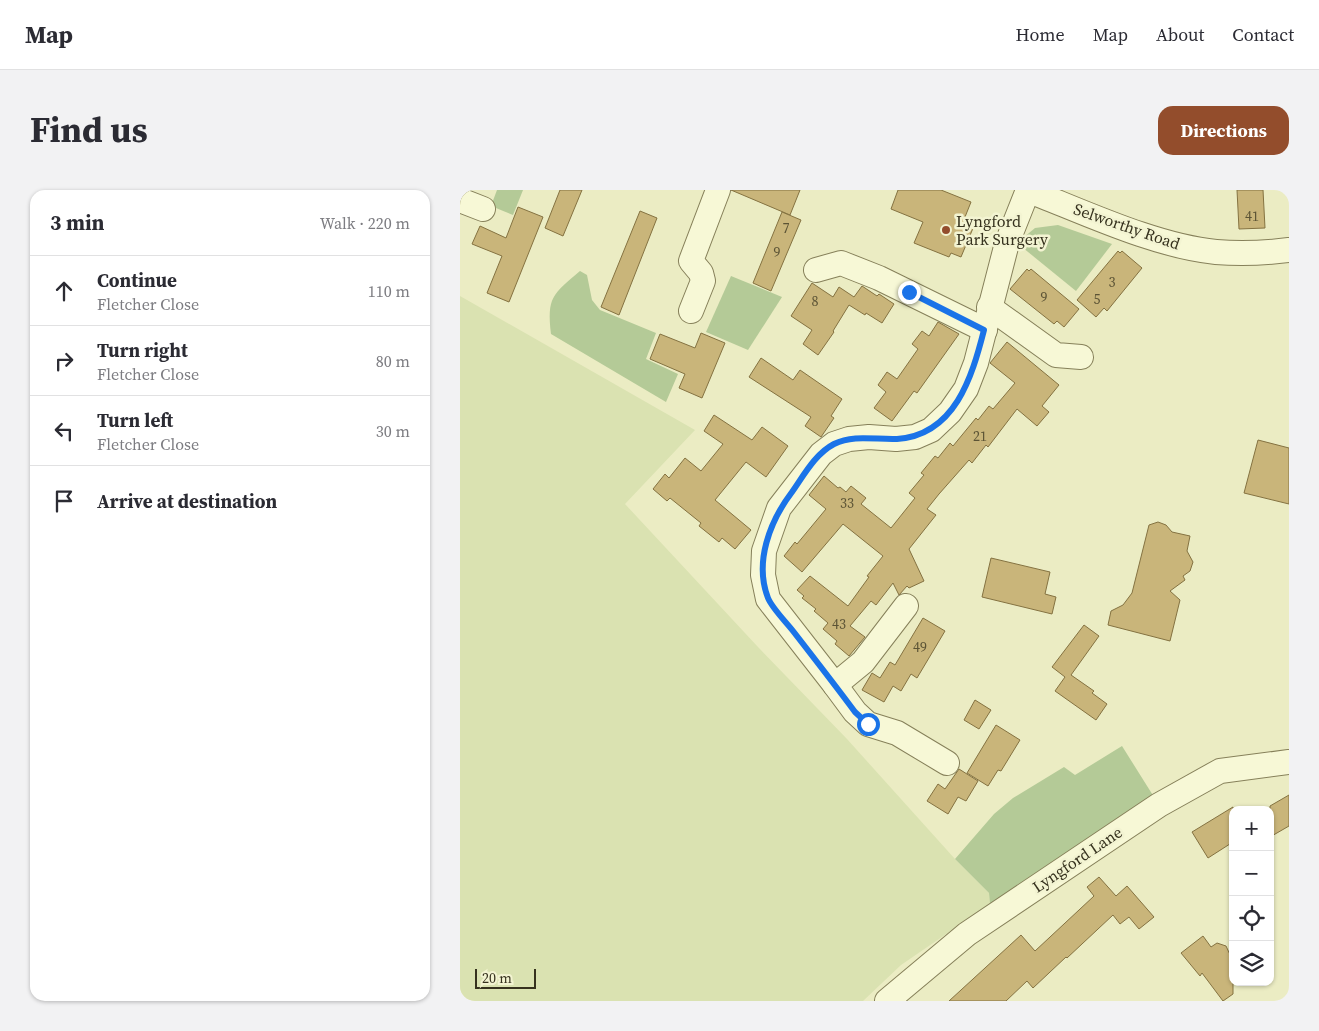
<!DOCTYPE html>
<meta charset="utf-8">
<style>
:root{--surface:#fff;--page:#f2f2f3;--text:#2b2b33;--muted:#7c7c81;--line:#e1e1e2;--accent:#934d2c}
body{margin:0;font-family:"Source Serif 4",serif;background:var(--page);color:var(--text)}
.controls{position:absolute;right:15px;bottom:15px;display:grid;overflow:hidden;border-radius:10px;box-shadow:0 1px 4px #0004}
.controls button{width:45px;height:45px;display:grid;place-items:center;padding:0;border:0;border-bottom:1px solid var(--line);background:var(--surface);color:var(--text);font:25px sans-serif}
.scale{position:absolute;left:15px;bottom:12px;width:61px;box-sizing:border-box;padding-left:5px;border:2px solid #36321e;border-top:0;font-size:14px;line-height:18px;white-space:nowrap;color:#36321e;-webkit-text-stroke:4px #f3f4d2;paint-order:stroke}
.stop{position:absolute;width:15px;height:15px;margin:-11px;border:4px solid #1a73e8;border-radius:50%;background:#fff}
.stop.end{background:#1a73e8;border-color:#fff;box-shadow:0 1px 5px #0008}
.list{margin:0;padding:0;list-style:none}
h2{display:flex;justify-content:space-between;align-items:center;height:65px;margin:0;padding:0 20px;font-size:21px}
h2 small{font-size:16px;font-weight:400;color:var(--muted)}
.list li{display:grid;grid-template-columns:32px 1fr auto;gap:15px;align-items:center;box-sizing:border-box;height:70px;padding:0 20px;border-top:1px solid var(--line)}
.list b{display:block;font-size:19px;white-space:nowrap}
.list p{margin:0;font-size:16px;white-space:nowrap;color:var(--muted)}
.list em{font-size:16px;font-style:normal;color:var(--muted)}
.icon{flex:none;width:28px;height:28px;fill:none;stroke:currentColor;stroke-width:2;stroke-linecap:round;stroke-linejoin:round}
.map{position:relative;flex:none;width:829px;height:811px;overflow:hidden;border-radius:15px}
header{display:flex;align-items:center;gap:30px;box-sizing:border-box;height:70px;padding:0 25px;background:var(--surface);border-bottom:1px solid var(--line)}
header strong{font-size:24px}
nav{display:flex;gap:28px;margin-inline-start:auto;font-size:18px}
.intro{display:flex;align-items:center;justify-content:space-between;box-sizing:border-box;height:120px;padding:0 30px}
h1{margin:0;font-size:35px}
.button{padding:12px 22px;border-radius:15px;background:var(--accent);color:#fff;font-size:18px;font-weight:700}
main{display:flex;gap:30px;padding:0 30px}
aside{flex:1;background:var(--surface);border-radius:15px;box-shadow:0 1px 4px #0004}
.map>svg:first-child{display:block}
.farmland{fill:#dae2b1}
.green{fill:#b4ca97}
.building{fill:#c9b57a;stroke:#847241}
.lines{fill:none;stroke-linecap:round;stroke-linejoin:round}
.minor-casing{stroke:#86805a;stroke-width:26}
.minor{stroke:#f7f8d6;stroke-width:24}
.route{stroke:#1a73e8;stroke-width:6}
.poi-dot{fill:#934d2c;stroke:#f3f4d2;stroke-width:2}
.labels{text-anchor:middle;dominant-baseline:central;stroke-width:5;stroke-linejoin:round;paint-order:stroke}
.number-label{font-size:14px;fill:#5b5335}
.poi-label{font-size:16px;fill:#36321e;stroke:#f3f4d2;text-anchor:start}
.street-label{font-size:16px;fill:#36321e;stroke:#f3f4d2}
</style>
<header>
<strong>Map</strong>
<nav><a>Home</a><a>Map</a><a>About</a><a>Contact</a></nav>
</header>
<div class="intro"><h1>Find us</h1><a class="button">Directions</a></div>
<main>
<aside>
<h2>3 min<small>Walk · 220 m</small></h2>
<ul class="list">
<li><svg class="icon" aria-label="ahead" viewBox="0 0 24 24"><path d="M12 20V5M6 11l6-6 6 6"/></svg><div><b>Continue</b><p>Fletcher Close</p></div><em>110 m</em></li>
<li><svg class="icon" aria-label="right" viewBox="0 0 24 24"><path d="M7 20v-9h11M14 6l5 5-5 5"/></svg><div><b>Turn right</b><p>Fletcher Close</p></div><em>80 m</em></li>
<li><svg class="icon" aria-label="left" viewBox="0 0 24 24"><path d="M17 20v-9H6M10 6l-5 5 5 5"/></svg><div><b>Turn left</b><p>Fletcher Close</p></div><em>30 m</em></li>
<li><svg class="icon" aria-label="arrive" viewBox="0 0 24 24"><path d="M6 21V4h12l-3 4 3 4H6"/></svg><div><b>Arrive at destination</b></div></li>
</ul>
</aside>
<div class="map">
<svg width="829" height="811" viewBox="0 0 829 811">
<rect width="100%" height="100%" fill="#ebecc3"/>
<!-- farmland -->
<path class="farmland" d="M0,106L235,240L165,314L298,457L387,549L495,669L529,703L530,714L441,775L403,811H0Z"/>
<!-- green -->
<g class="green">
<path d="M37,0H63L53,25L31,16Z"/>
<path d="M598,35L652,54L616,101L557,53L575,38Z"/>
<path d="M120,81L127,85L132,110L140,120L196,143L186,169L218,184L206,212L91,144C87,107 92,105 120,81Z"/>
<path d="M271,86L322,107L288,160L246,142Z"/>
<path d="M662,556L694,607L530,714L529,703L495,669L534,624L553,608L604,577L615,585Z"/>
</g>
<!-- building -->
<g class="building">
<path d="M100,0H122L103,46L85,38Z"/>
<path d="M271,0H340L330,25Z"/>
<path d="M438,0H481L511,12L505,27L516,31L501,67L491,63L489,67L454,53L463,32L431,19Z"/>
<path d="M777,0H803L805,38L779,39Z"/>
<path d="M58,17L83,27L49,112L27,103L42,66L12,54L20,36L46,48Z"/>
<path d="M180,21L197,28L159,125L141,117Z"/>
<path d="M322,22L341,30L311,101L293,93Z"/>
<path d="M658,61L660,63L662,61L682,78L647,121L644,118L636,127L617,110Z"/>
<path d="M567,79L569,81L571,79L619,119L604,137L597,131L594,134L550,99Z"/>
<path d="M352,93L373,107L379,97L394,107L402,96L417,106L419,104L434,114L422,133L406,123L405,125L389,115L373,141L374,142L358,165L343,154L352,140L331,126Z"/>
<path d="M478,132L499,144L457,203L454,201L432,231L414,218L426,202L418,195L427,182L437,189L458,159L452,154L462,141L469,146Z"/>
<path d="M241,143L265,153L242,208L219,198L225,184L190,169L200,144L235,158Z"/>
<path d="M547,152L599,195L582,216L589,222L577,236L557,219L528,257L526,255L512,273L509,270L479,304L467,319L476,325L449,359L464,391L449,398L447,396L439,405L433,393L416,415L411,411L390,436L405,447L389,466L375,454L377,451L363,439L368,433L354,421L356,419L342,408L344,406L337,400L350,386L388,416L409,387L407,386L423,366L383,334L342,382L324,366L335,352L337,354L366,319L349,305L364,286L378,298L380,297L386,302L391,296L406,308L401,314L431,338L455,308L449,303L464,285L461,283L475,266L478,268L490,253L493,256L516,228L518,230L529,216L533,219L555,193L530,173Z"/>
<path d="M301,168L333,190L340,180L382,209L371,226L374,228L361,247L345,236L351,227L289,187Z"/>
<path d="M254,225L292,250L302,237L328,256L306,287L286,272L255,310L291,340L275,359L262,348L259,352L239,336L241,333L210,308L207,311L193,299L205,284L209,288L225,268L241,281L263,254L244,241Z"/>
<path d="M798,250L829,258V314L784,303Z"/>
<path d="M698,332L706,335L712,342L730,346L727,361L733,372L730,381L723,386L725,390L710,401L720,410L710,451L648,435L651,421L663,415L672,403L689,335Z"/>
<path d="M531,368L590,382L585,404L596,407L592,424L522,407Z"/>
<path d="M463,428L485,441L457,488L451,484L441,501L433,496L424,512L402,500L412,483L420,488L430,472L435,475Z"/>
<path d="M624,435L639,446L611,485L634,501L632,503L647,514L636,530L595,501L605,487L592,477Z"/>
<path d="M515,510L531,520L519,539L504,530Z"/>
<path d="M536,535L560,550L541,581L538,580L528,596L507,583Z"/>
<path d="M499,579L518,591L506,611L498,607L488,624L467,611L478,594L485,599Z"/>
<path d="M829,605V636L810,647V616Z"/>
<path d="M773,617V652L748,668L732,642Z"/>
<path d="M639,687L656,706L667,696L694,727L679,739L669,727L660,734L653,725L607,768L606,767L573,798L567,791L546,811H489L561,745L575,761L634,706L627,697Z"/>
<path d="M743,746L751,757L757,753L766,756L773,771V804L763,811L742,783L740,786L721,763Z"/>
</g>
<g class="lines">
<defs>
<g id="minor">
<path d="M567,0C624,22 695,56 756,62C780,64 805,63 829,60"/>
<path d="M0,10L23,19"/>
<path d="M356,80L381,73L419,88L525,140"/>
<path d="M529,117L596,165L621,167"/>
<path d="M231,121L243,91L241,83L231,71L258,0"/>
<path d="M446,416L403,472L375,495L308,409L303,385L304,361L319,318L361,264L374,254L389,249L409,247L436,249L455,247L471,240L490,222L506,199L516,173L547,53L568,0"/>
<path d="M375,495L395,522L408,534L437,543L487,573"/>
<path d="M427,811L507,744L699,615L760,581L829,572"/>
</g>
</defs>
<!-- minor casing -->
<use href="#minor" class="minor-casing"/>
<!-- minor -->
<use href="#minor" class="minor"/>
</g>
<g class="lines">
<!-- route -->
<path class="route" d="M408,534L395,522C375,495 354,468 333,441C326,432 312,418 308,408C294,372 310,331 332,302C344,285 355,264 374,254C394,244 416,250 437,249C495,245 512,187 524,140L449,102"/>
</g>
<!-- markers -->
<circle class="poi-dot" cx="486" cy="40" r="5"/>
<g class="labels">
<!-- number labels -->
<g class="number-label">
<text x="792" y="26">41</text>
<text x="326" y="38">7</text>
<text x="317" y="62">9</text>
<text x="652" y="92">3</text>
<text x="584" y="107">9</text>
<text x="637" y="109">5</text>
<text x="355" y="111">8</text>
<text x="520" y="246">21</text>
<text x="387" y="313">33</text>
<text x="379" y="434">43</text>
<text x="460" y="457">49</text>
</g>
<!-- poi labels -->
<g class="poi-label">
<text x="496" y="31">Lyngford<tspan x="496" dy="18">Park Surgery</tspan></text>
</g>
<!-- street labels -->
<g class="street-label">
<text transform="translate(667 36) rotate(19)">Selworthy Road</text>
<text transform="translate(617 669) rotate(-34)">Lyngford Lane</text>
</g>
</g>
</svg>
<div class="controls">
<button>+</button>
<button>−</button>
<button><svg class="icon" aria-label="locate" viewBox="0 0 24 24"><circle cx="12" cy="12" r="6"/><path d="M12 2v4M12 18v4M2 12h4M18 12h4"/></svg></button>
<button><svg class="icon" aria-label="layers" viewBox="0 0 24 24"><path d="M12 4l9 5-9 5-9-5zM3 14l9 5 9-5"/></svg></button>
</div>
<div class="scale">20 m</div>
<div class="stop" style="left:408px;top:534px"></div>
<div class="stop end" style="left:449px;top:102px"></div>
</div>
</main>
